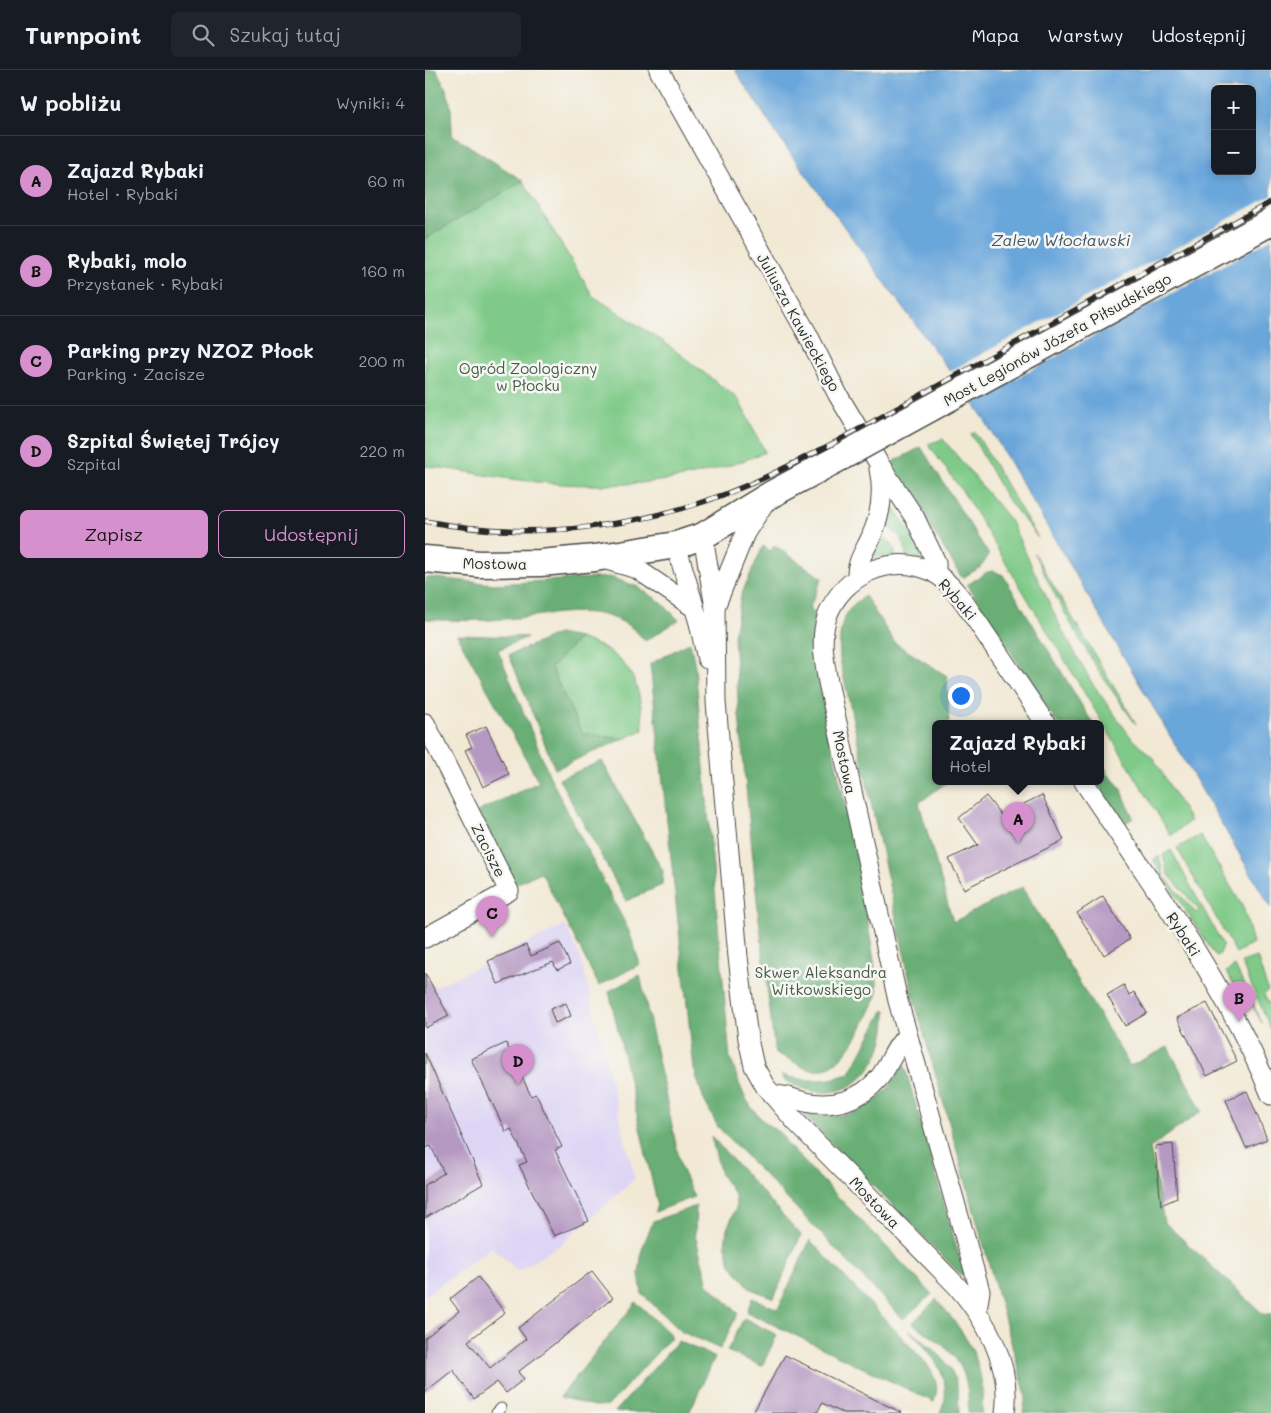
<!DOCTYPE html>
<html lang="pl">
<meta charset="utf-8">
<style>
:root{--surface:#171b24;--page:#20242c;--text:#f1f3f6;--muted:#9ea1a6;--line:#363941;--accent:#d690ce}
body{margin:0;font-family:Mali,sans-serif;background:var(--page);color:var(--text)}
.controls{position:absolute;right:15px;top:15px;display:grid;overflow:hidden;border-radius:8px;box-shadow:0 2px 8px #0003}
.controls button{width:45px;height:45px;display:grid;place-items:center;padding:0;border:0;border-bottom:1px solid var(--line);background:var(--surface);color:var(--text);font:25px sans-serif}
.you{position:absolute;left:535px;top:625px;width:18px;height:18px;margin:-12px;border:4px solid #fff;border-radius:50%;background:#1a73e8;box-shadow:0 0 0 8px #1a73e833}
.badge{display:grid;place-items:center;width:32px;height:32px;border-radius:50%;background:var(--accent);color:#111;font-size:16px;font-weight:700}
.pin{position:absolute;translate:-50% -41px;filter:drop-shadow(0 1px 2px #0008)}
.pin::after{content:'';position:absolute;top:26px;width:18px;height:15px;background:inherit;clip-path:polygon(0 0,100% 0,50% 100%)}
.popup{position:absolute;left:507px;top:650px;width:172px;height:65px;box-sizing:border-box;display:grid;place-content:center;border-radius:8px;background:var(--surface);filter:drop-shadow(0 1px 4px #0005);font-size:16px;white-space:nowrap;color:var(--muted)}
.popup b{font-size:19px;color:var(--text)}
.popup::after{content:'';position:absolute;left:50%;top:100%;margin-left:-10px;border:10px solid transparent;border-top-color:var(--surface)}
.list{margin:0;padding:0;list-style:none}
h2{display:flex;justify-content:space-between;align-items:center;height:65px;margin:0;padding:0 20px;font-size:21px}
h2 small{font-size:16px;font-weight:400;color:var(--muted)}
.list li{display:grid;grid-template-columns:32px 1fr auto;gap:15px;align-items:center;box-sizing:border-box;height:90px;padding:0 20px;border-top:1px solid var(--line)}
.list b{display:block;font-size:19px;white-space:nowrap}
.list p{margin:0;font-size:16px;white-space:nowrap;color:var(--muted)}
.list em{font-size:16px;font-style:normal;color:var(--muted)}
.actions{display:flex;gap:10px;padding:15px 20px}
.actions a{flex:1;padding:11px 0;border:1px solid var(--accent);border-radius:8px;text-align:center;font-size:18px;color:var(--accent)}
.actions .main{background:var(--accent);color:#111}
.icon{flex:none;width:28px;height:28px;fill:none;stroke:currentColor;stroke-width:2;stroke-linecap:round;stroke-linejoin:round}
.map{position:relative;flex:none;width:846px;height:1343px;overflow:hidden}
header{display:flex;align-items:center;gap:30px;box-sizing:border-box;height:70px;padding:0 25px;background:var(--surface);border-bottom:1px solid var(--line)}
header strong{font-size:24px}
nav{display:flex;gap:28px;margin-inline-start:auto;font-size:18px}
.search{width:350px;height:45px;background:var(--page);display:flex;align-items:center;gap:12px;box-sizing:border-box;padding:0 18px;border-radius:8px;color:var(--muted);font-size:19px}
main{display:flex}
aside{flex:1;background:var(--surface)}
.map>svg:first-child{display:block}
.built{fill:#ded5f5}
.green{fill:#7fca88;stroke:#557a5a}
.forest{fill:#67ae74;stroke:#496c50}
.water{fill:#69a6da;stroke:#4a6882;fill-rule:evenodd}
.pier{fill:#f2e9d5}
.building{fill:#b699c3}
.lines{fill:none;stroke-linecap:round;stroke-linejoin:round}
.service-casing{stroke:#494844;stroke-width:11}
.minor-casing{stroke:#494844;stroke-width:21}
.secondary-casing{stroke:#494844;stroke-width:29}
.service{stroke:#fff;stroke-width:9}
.minor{stroke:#fff;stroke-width:19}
.secondary{stroke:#fff;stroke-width:26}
.rail-casing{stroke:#2b2b2b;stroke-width:5.5}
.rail{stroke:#f6f6f2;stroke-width:4;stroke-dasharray:11;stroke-linecap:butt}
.secondary-bridge-casing{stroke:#494844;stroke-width:29;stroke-linecap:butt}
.secondary-bridge{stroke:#fff;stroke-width:26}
.labels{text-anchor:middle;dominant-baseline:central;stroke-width:5;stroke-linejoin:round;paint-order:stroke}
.street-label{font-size:15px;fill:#2b2b2b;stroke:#f6f6f2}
.park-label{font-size:15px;fill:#445b47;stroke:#f6f6f2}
.water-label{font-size:16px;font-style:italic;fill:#415668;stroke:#f6f6f2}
</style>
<header>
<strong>Turnpoint</strong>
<div class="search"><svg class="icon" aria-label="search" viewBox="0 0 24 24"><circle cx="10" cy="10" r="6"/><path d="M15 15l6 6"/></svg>Szukaj tutaj</div>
<nav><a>Mapa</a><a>Warstwy</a><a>Udostępnij</a></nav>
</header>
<main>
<aside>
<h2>W pobliżu<small>Wyniki: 4</small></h2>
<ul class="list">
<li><span class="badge">A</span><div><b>Zajazd Rybaki</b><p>Hotel · Rybaki</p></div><em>60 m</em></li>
<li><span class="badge">B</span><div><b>Rybaki, molo</b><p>Przystanek · Rybaki</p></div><em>160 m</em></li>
<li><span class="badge">C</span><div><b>Parking przy NZOZ Płock</b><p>Parking · Zacisze</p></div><em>200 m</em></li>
<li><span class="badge">D</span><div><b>Szpital Świętej Trójcy</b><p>Szpital</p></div><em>220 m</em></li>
</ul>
<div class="actions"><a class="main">Zapisz</a><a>Udostępnij</a></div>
</aside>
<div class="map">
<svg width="846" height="1343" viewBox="0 0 846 1343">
<rect width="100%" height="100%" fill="#f6f6f2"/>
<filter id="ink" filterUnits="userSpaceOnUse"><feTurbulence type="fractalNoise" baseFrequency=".02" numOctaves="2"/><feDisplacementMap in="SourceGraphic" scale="10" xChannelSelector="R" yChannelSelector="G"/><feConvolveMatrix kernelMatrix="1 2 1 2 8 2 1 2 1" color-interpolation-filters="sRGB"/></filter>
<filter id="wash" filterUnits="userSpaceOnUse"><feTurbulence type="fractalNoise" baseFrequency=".0096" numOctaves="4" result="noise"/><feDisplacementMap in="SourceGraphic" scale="20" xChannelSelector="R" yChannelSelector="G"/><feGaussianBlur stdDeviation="1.12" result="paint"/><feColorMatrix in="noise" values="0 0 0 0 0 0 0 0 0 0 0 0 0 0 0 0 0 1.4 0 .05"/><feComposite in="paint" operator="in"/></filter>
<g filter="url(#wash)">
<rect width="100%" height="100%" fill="#f2e9d5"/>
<!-- built -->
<path class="built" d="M140,855L156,889L210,1109L135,1175L93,1201L67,1177L0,1226V922Z"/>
<!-- green -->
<g class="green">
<path d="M0,0H11C26,27 26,34 27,65L98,111L168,226L239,272L313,329L340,382C270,413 189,420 113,412C75,409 38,400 0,396Z"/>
<path d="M550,362L613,468L580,426L546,364Z"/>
<path d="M518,369L585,450L637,560L667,613L705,666L729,689L765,751L746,766L538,422L503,374Z"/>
<path d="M466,437L469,438L499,484V489L481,487C481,469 473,463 458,455L463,439Z"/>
<path d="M455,466C465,470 470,475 470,486L450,487L447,485Z"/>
<path d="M609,483L711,654C670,600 638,543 609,483Z"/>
<path d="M154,568C204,584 216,609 218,660L198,669L157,664L126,598Z"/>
<path d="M775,765L818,837L828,873L811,883L752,778Z"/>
<path d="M746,780L798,875L795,884L791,887L728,790L734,786L739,806L771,843L774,840L743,804L738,785Z"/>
<path d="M832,887L843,921L839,925L846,937V959L816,892Z"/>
<path d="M810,896L837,953L819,921L809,915L801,902Z"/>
</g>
<!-- forest -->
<g class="forest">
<path d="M0,0H11C27,27 26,34 27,65L98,111L0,169Z"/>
<path d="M496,377L564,485L556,497L537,508L466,393Z"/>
<path d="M349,475L397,508L384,539L392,543L386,576L436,810L452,910C452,915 453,921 452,926C442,948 422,995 396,1000C378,1003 367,987 350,984L333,841L314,645L309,566L316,525L338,476L346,482Z"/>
<path d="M569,501L578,505L668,654H633L542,515L562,502Z"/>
<path d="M0,507L69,514L185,507L211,516L236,532L254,550L220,571C185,527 128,546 80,549C53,551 27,551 0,549Z"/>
<path d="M440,526L470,573L522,606L524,654H510V712H522L494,733L528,852L597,817L705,996L743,977L777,1041L725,1078L739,1152L838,1244L846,1245V1343H598L601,1325L488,925L415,590C414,562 414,542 440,526Z"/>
<path d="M133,564L154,568L126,598L157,663L198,669L130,699L84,585Z"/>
<path d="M32,565L102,567L73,580L125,707L204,861L215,894L174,916L116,802L91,814L52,742L114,712Z"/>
<path d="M265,572L270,596L305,989C311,999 311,1008 316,1018C324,1039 339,1054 357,1064L361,1073L507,1224L478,1249L293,1057L279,1030L269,999L225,594Z"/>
<path d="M676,687L682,703L696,718L708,748L699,754L671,712H676Z"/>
<path d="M177,691L238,801L237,815L201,831L134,709Z"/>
<path d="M215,905L256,1098L269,1127L230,1142L232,1133L184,921Z"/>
<path d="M461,940C463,1003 415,1046 357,1008L356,1005C381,1011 401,1013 425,1003L458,941Z"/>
<path d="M479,994L539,1204L536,1205L380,1047V1044C427,1053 457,1035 479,994Z"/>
<path d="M286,1066L376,1165L349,1228L326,1219L306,1195L300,1174L302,1159L311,1138L310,1125L296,1105Z"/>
<path d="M271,1136L270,1165L283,1214L313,1243L295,1279L257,1262L217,1224L214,1204L217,1179L228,1151Z"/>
<path d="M385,1170L502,1294C510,1307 515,1317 509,1332L322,1242L327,1228L353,1239Z"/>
<path d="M511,1229C543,1266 561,1292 557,1343H543C546,1292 525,1279 487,1253Z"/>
<path d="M211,1232L247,1266L183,1336H169L135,1327Z"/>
<path d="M319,1248L352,1265L337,1296L302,1281Z"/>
<path d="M484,1260C517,1286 535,1296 534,1343H515C532,1310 505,1282 484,1260Z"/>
<path d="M253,1271L290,1287L264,1343L190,1342Z"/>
</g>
<!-- water -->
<path class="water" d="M310,0H846V838L558,347L355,69ZM790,19H827V101H790Z"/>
<!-- pier -->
<path class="pier" d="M846,126V169L546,333L524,302Z"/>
<g id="blocks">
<!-- building -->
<g class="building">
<path d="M61,656L84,704L58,717L40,680L47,677L41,665Z"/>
<path d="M617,725L639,770L539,819L524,789L553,775L534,748L561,726L576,745Z"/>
<path d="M678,826L705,869L679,885L652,843Z"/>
<path d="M135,873L145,894L132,900L128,892L73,914L63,891L101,875L106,886Z"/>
<path d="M0,903L24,946L0,958Z"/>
<path d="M699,915L704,925L709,922L722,943L700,956L682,925Z"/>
<path d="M141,933L146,946L130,953L125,939Z"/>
<path d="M782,933L812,991L782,1006L752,948Z"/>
<path d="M81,973L106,1026L111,1024L137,1077L130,1080L164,1151L129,1166L94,1095L102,1092L86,1059L81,1062L46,989Z"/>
<path d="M0,983L58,1114L0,1148V1115L19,1103L6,1076L0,1078Z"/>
<path d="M822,1021L842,1069L821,1078L801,1030Z"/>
<path d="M748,1074L752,1128L736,1135L730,1076Z"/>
<path d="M167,1201L188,1228L93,1302L99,1309L81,1323L72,1312L49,1329L28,1300L0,1322V1268L34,1241L25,1229L53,1207L80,1243L43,1271L65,1298L101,1269L93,1258Z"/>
<path d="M360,1285L409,1309L477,1343H418L397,1333L392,1343H328Z"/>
</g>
</g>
</g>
<g filter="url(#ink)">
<use href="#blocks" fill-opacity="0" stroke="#494844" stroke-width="1"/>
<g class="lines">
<defs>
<path id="service" d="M71,1343L76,1338"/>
<g id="minor">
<path d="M234,0L383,265L413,325L453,392L490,448L511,492V504"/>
<path d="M278,466L290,538L291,632L313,887L323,969L329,996L340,1016L370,1051L532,1216C562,1251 587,1295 580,1343"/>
<path d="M251,475L274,553L282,589"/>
<path d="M181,490L212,499L268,537"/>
<path d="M432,507C431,492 440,481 446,467C456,445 459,422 454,399"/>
<path d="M290,537L320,463L340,432"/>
<path d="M0,653L84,821L0,868"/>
<path d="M659,712C726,813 800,912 846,1025"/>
<path d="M347,1025C359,1024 368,1029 380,1032C408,1038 436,1030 454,1008C465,995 469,977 482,966"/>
<path d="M552,1240L555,1221L473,931L403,612C399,590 395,568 402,547C416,506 466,482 506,501C520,508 530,520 539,532L621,654"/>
</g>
<path id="secondary" d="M0,489L54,494L115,493L170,488L251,475L278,466L345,425L418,386"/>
</defs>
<!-- service casing -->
<use href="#service" class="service-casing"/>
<!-- minor casing -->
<use href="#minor" class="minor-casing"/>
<!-- secondary casing -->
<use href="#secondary" class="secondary-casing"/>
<!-- service -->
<use href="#service" class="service"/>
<!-- minor -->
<use href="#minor" class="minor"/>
<!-- secondary -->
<use href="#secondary" class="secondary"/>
<defs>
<path id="rail" d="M0,451C108,472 224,458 325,414C354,402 382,386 411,372L846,132"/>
</defs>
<!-- rail casing -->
<use href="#rail" class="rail-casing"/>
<!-- rail -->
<use href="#rail" class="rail"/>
<defs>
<path id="secondary-bridge" d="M418,386L846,152"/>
</defs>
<!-- secondary-bridge casing -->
<use href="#secondary-bridge" class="secondary-bridge-casing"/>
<!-- secondary-bridge -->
<use href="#secondary-bridge" class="secondary-bridge"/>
</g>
</g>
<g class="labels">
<!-- street labels -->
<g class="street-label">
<text transform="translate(374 252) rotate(61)">Juliusza Kawieckiego</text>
<text transform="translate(632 269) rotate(-29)">Most Legionów Józefa Piłsudskiego</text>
<text transform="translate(70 493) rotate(1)">Mostowa</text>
<text transform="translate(533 529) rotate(49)">Rybaki</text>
<text transform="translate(420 692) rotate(78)">Mostowa</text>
<text transform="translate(64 780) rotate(63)">Zacisze</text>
<text transform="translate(759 864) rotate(57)">Rybaki</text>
<text transform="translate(450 1132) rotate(46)">Mostowa</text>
</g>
<!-- park labels -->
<g class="park-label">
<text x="103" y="298">Ogród Zoologiczny<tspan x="103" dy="17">w Płocku</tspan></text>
<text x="396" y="902">Skwer Aleksandra<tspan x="396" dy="17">Witkowskiego</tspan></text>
</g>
<!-- water labels -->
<g class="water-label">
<text x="636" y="169">Zalew Włocławski</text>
</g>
</g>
</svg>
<div class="controls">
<button>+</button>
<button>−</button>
</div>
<div class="you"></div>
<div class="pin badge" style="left:593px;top:773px">A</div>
<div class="popup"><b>Zajazd Rybaki</b>Hotel</div>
<div class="pin badge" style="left:814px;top:952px">B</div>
<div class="pin badge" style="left:67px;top:867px">C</div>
<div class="pin badge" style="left:93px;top:1015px">D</div>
</div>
</main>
